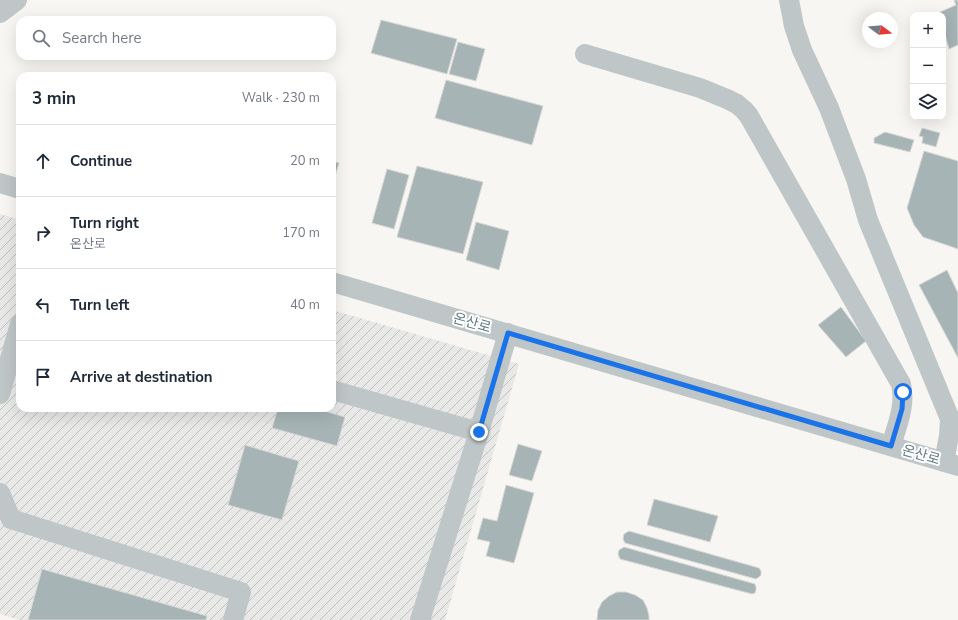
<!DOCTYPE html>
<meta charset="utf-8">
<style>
:root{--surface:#fff;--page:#f6f6f7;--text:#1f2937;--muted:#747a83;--line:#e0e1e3}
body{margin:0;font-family:"Nunito Sans","Noto Sans KR",sans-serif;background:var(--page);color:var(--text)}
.controls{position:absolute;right:12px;top:12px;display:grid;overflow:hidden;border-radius:8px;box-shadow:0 4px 16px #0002}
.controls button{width:36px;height:36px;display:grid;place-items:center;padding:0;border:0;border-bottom:1px solid var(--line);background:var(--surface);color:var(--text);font:20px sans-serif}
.compass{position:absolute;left:862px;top:12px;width:36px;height:36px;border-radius:50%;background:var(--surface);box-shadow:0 4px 16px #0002;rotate:106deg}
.stop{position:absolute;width:12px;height:12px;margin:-9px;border:3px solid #1a73e8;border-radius:50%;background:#fff}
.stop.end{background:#1a73e8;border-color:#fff;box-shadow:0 1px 4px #0008}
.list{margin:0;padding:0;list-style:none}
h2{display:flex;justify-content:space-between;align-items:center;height:52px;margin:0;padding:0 16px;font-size:17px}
h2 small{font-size:13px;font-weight:400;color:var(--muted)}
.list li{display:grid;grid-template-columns:26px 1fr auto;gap:12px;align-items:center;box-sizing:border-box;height:72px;padding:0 16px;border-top:1px solid var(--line)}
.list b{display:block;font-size:15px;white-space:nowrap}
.list p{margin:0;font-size:13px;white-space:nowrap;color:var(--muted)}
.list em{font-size:13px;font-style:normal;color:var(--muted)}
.icon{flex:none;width:22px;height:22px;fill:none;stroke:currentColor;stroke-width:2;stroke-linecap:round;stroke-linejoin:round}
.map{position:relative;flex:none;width:958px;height:620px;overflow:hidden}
.search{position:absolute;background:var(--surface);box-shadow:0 4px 16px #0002;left:16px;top:16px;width:320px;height:44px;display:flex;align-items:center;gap:10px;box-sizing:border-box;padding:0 14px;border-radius:12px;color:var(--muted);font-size:15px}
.panel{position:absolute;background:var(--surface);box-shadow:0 4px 16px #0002;left:16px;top:72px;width:320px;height:340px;border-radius:12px}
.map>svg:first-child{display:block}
.industrial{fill:url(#industrial-furrows)}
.building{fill:#a6b4b6;stroke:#d9d8d6}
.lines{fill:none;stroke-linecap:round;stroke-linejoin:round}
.minor{stroke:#bfc6c8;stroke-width:20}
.route{stroke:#1a73e8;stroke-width:5}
.labels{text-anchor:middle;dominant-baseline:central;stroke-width:4;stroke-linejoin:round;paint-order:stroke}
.street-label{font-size:14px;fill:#5f7a81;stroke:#fff}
</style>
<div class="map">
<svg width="958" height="620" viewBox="0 0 958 620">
<defs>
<pattern id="industrial-furrows" width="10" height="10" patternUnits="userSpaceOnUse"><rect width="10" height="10" fill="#e8e8e7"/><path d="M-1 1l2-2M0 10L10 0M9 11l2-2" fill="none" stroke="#bfc1c1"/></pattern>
</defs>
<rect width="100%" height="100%" fill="#f7f6f3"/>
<!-- industrial -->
<path class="industrial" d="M0,214L20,220V408H332V310L519,364L445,620H20L0,614Z"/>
<!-- building -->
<g class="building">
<path d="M954,0H958V45L949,49L945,35L943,36V15H933L956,5Z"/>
<path d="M381,20L457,39L447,74L371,53Z"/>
<path d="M458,42L485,49L476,81L449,74Z"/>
<path d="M446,80L543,106L532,145L435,118Z"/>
<path d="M922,128L940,133L936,147L922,143L923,137L919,136Z"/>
<path d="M885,132L914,140L910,152L874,143V138Z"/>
<path d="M924,151L958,161V249L923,237L914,225L907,208Z"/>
<path d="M332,161L339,163L332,186Z"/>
<path d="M417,166L483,182L463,254L397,237Z"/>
<path d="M387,169L409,175L394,229L372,223Z"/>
<path d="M476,222L509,231L499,270L466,260Z"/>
<path d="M947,270L958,293V358L919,285Z"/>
<path d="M841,307L866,341L846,357L818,325Z"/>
<path d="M278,408H314L345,417L337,446L272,428Z"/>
<path d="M518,444L542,451L532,481L509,475Z"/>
<path d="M245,445L299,461L282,520L228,505Z"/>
<path d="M506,485L534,493L514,563L486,556L490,542L477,539L483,518L497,521Z"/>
<path d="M654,499L718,516L710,542L647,525Z"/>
<path d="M629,531L759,568L761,571V575L759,577L756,579L625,543L623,539L624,534Z"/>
<path d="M624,547L755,584L756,587V590L755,593L752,594L620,559L618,554L619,550Z"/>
<path d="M42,569L207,616L206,620H28Z"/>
<path d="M617,592H626L635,595L643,600L647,608L649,616V620H597L598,610L602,602L609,596Z"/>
</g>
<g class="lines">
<!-- minor -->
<g class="minor">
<path d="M789,0L794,26L802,50L829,108L856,179L868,220L950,419L949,436L944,462"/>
<path d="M0,13L17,0"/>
<path d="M585,54L700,88L727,99L737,104L744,110L749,116L901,384C906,406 897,425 891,446"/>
<path d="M0,183L20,189"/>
<path d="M332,282L958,466"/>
<path d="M332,390L479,432L508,333"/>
<path d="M0,394L20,324"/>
<path d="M0,493L11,519L241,592L233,620"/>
<path d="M420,620L479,432"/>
</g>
</g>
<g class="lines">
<!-- route -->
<path class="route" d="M479,432L508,333L891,446L902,409L903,392"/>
</g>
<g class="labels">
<!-- street labels -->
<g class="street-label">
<text transform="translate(472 323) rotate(16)">온산로</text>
<text transform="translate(921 455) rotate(16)">온산로</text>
</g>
</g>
</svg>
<div class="controls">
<button>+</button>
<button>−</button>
<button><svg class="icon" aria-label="layers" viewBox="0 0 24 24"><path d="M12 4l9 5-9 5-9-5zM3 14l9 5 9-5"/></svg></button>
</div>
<svg class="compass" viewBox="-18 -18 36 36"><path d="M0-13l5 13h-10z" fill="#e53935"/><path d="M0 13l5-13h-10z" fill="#747a83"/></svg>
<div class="stop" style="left:903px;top:392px"></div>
<div class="stop end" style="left:479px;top:432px"></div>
<div class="search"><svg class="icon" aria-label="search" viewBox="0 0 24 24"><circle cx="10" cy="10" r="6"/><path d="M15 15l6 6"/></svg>Search here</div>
<section class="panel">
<h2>3 min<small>Walk · 230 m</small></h2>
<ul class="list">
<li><svg class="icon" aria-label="ahead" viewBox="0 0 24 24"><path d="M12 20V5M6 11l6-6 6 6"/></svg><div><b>Continue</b></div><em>20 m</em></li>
<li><svg class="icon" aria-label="right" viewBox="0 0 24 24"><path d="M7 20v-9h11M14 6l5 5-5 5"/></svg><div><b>Turn right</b><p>온산로</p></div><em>170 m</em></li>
<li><svg class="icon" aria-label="left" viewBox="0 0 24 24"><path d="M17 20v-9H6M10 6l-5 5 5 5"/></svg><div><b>Turn left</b></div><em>40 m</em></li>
<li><svg class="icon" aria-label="arrive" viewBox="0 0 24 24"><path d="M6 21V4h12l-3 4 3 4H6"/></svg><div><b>Arrive at destination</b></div></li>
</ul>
</section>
</div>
